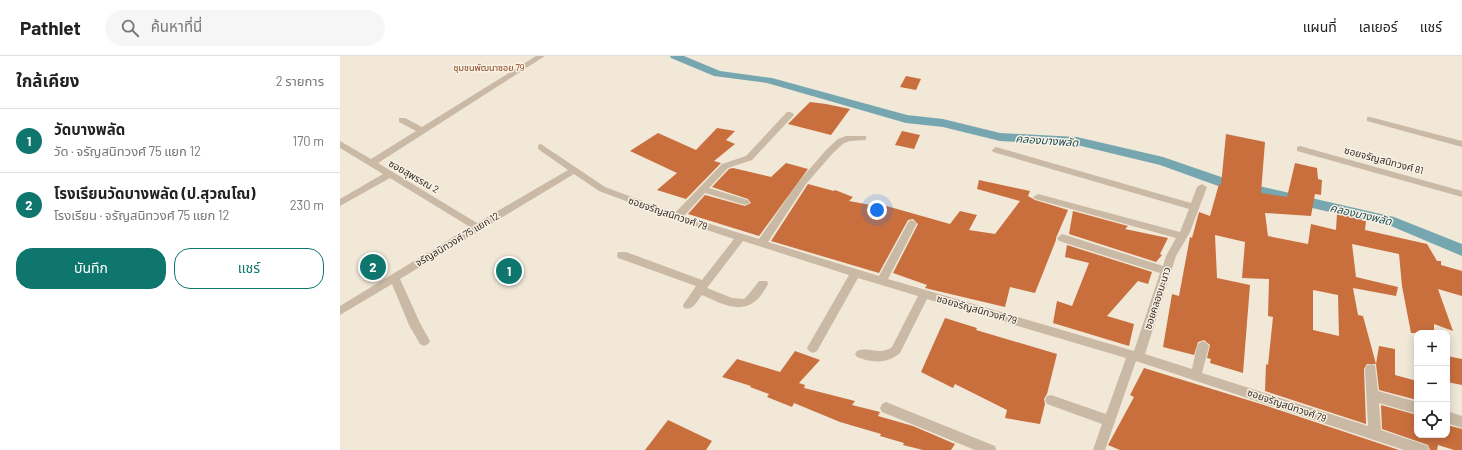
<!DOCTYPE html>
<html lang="th">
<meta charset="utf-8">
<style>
:root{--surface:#fff;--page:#f6f6f6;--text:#222;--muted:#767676;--line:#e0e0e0;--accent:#0f766e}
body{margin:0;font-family:Barlow,"Noto Sans Thai",sans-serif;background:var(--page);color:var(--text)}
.controls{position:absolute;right:12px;bottom:12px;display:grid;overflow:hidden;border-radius:8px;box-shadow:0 2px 10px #0003}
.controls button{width:36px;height:36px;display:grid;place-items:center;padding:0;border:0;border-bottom:1px solid var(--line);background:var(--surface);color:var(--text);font:20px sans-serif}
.you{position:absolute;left:537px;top:154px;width:14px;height:14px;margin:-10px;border:3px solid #fff;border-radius:50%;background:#1a73e8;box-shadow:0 0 0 6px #1a73e833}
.badge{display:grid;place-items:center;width:26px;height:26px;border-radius:50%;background:var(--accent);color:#fff;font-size:13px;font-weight:700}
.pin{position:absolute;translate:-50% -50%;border:2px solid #fff;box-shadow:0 1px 4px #0006}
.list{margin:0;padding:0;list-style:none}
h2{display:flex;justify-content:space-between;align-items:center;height:52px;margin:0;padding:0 16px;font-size:17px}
h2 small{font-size:13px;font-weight:400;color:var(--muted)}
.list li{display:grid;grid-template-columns:26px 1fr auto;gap:12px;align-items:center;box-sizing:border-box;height:64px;padding:0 16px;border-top:1px solid var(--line)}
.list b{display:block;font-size:15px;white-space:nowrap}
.list p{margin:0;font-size:13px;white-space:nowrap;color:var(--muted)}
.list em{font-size:13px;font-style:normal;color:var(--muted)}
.actions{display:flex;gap:8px;padding:12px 16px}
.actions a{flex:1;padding:9px 0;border:1px solid var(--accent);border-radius:16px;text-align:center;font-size:14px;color:var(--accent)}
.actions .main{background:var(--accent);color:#fff}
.icon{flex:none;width:22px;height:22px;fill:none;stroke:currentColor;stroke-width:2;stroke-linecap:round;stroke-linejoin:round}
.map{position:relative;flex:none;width:1122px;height:394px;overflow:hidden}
header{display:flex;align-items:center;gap:24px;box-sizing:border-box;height:56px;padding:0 20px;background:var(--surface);border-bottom:1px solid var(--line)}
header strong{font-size:19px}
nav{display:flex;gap:22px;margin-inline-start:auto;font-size:14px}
.search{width:280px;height:36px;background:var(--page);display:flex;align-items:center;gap:10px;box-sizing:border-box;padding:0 14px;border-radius:22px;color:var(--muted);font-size:15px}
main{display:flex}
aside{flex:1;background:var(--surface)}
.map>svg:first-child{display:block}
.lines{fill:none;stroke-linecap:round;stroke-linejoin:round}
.canal{fill:#76a6af;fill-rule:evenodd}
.building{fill:#c96f3e;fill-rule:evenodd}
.minor{fill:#cab9a4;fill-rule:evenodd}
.labels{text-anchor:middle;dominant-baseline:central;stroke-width:3;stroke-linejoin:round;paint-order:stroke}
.far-neighbourhood-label{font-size:9px;fill:#85411d;stroke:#f9f2e4}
.street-label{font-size:10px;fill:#342c26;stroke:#f9f2e4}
.water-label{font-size:11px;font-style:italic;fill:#1a4c57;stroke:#f9f2e4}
</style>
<header>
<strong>Pathlet</strong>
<div class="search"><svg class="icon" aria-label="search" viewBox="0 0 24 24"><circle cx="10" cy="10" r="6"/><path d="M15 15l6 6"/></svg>ค้นหาที่นี่</div>
<nav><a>แผนที่</a><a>เลเยอร์</a><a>แชร์</a></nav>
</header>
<main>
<aside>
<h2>ใกล้เคียง<small>2 รายการ</small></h2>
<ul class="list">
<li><span class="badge">1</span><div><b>วัดบางพลัด</b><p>วัด · จรัญสนิทวงศ์ 75 แยก 12</p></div><em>170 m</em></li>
<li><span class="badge">2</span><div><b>โรงเรียนวัดบางพลัด (ป.สุวณโณ)</b><p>โรงเรียน · จรัญสนิทวงศ์ 75 แยก 12</p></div><em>230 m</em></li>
</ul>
<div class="actions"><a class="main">บันทึก</a><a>แชร์</a></div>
</aside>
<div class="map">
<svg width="1122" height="394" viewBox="0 0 1122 394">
<rect width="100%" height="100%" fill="#f1e8d8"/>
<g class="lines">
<!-- canal -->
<path class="canal" d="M330,0H344L380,15L432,22L567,59L603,63L660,77L737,81L823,101L884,122L1054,161L1122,188V200L1051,170L881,131L820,109L737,89L660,85L603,71L566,67L427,27L374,20L331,2Z"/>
</g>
<!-- building -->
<g class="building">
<path d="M566,20L581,23L576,34L560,31Z"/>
<path d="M470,46L486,48L510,53L491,79L448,68Z"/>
<path d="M377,72L395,75L386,84L395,88L374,105L381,107L346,143L317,134L337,117L290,95L318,77L356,94Z"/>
<path d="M562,75L580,79L574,93L555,89Z"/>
<path d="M886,78L925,86L921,137L947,141L955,107L977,112L978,123L982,124L981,139L975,138L971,160L925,157L928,180L968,188L971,168L996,174L997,157L1026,165L1025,174L1087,188L1097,205H1101V209L1122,215V240L1098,233L1113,275L1094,268V277H1071L1062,230L1059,198L1012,188L1016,221L1058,231L1056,240L1013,232L1018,259L1023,260L1036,308H1027L1024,313L1026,368L925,335L926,308L928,309L933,261L928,260L929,223L902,222L905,186L875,179L877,222L910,229L903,317L870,307L871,303L867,302L870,289L864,284L858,286L854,299L823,291L832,238L839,240L850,181L852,182L859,156L870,160L879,128L881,129ZM973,234L998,239L999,280L973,274Z"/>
<path d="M446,107L468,113L419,180L348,158L365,139L405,150L411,147L408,143L372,131L389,113L393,112L431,121Z"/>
<path d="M639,124L690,135L688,140L695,144L728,154L716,182V184L695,237L670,231L665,251L585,232L587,229L553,217L578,168L573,163L568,164L539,217L431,185L468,128L494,135L495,134L513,141L509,145L541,151L543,149L610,168L620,155L637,159L629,174L655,178L680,145L637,133Z"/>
<path d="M733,155L788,170L785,173L828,182L820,198L822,199L816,206L729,178Z"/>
<path d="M727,189L812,216L808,228L798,225L767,260L794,268L789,290L713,267L717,245L732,250L749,207L725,201Z"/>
<path d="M605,262L637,272L636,274L717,298L707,338L704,343L705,348L700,368L665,362L667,354L615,328L613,332L581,316Z"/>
<path d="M1039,290L1055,293V319L1077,325V344L1039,334L1036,308Z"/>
<path d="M455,295L480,304L459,327L465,329L464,332L515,345L512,349L540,356L538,360L573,370L615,388L611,394H583L563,389L564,387L540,380L541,378L500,366L454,347L452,351L427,341L429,338L410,331L411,330L382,321L397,303L440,316Z"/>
<path d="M1107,300L1122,303V329L1107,326Z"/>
<path d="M804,312L924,349L1059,394H780L768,389L794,341L790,339Z"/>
<path d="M1041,349L1077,359V379H1107V369L1122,373V394H1114L1098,389L1097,394H1090L1088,389L1042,373Z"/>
<path d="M328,364L372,385L366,394H305Z"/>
</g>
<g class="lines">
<!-- minor -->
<g class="minor">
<path d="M196,0H205L38,107L137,167L228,114L198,93V89L201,88L265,131L335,157L382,108L406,100L447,56H450L454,58L453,60L412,104L388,112L369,132L408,144L410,146L408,148L405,149L365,137L344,160L419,183L460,124L487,93L498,83L506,80H526V84L510,85L504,87L493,97L466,128L428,186L539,220L569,165L572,164L577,167L548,223L794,295L820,217L719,185L717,182L722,178L823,210L826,200L836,182L695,143L693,141L698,138L840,176L849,153L653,96L652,94L656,91L851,147L857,131L862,128L867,131L850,176L836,200L805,298L852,313L857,290L859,287L863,285L867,287L869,290L862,317L1028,370L1025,313L1027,309L1031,308L1035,309L1038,335L1077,346V358L1039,347L1041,374L1088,390L1089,394H1064L796,305L765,394H753L762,368L707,348L705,344L707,340L711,339L766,358L786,302L587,243L560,297C548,308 531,307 517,301L515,298L517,295C529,290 540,300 552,291L578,240L518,222L477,295L473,297L469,295L467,292L509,219L403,185L367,232L392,242L404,243L409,238L419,225H427L428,228C411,262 390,252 362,239C357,245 353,255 344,252L343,249L356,230L278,202L277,199L278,196H286L362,224L394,183L334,163L259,135L234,118L60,223L80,267L90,285L88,288L84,290L80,288L69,269L52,228L0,259V250L130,171L50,122L0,150V143L43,118L0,92V85L31,103L76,75L59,66V62H65L82,71Z"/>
<path d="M1027,61H1030L1122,85V91L1027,65Z"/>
<path d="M960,90L1122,135V141L957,95V91Z"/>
<path d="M546,346L655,390L656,394H635L542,356L540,352L542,348Z"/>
<path d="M1107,355L1122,360V372L1107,367Z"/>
</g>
</g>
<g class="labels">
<!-- far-neighbourhood labels -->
<g class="far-neighbourhood-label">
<text x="149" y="11">ชุมชนพัฒนาซอย 79</text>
</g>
<!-- street labels -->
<g class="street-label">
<text transform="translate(1044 104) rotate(15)">ซอยจรัญสนิทวงศ์ 81</text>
<text transform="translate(74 120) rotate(30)">ซอยสุพรรณ 2</text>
<text transform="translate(328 157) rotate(19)">ซอยจรัญสนิทวงศ์ 79</text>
<text transform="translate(117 183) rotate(-31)">จรัญสนิทวงศ์ 75 แยก 12</text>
<text transform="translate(817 242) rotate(-72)">ซอยคลองมะนาว</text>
<text transform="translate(637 253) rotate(16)">ซอยจรัญสนิทวงศ์ 79</text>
<text transform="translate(947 349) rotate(19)">ซอยจรัญสนิทวงศ์ 79</text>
</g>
<!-- water labels -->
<g class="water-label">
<text transform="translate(707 84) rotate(4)">คลองบางพลัด</text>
<text transform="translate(1021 158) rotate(13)">คลองบางพลัด</text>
</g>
</g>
</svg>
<div class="controls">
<button>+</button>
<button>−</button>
<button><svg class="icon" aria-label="locate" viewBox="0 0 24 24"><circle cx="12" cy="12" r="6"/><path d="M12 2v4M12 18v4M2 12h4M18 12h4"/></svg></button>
</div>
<div class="you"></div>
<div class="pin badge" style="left:169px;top:215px">1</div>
<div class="pin badge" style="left:33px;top:211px">2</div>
</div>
</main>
